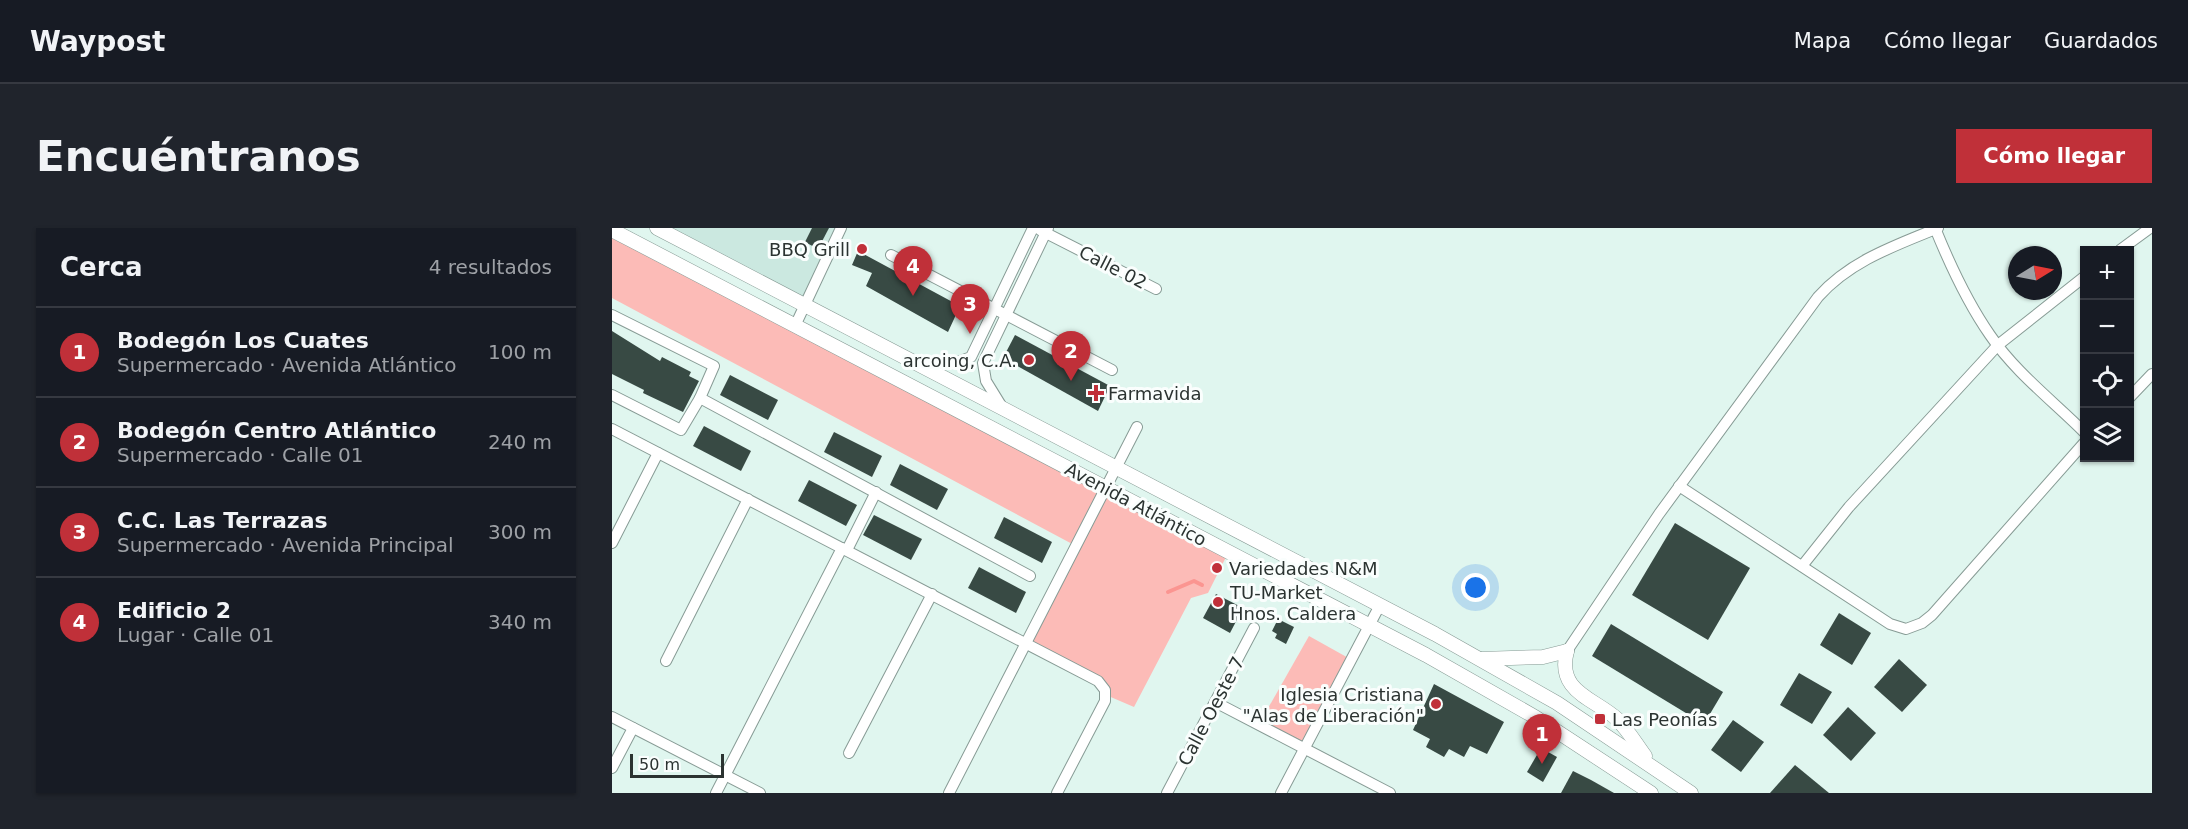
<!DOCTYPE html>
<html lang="es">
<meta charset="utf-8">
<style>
:root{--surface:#171b24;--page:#20242c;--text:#f1f3f6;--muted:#9ea1a6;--line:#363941;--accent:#c03039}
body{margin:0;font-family:"DejaVu Sans",sans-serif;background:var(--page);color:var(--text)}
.controls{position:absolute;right:18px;top:18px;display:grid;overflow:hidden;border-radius:0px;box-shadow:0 2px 4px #0004}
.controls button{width:54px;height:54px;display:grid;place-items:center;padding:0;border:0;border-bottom:2px solid var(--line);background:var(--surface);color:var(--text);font:30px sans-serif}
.compass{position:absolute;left:1396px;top:18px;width:54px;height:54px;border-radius:50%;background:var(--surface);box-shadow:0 2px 4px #0004;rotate:80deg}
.scale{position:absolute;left:18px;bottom:15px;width:94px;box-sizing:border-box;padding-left:6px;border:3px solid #2b3331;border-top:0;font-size:16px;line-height:21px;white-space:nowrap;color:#2b3331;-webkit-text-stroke:4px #fafefd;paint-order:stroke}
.you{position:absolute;left:864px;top:360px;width:21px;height:21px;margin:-15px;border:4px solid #fff;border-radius:50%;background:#1a73e8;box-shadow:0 0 0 9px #1a73e833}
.badge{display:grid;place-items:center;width:39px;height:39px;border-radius:50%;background:var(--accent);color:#fff;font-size:20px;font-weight:700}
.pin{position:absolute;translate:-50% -50px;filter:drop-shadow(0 2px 3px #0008)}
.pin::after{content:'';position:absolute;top:32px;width:21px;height:18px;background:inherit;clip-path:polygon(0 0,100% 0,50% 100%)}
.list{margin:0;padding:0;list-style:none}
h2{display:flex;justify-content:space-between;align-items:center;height:78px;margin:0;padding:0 24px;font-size:26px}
h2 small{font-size:20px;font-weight:400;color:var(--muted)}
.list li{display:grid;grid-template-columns:39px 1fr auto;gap:18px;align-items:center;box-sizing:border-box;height:90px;padding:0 24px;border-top:2px solid var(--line)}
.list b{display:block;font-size:22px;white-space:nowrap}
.list p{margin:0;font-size:20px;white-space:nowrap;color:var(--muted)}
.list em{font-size:20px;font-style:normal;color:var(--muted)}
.icon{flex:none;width:33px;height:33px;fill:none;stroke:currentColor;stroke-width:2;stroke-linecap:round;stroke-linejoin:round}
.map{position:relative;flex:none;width:1540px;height:565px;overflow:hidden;border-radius:0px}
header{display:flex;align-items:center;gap:36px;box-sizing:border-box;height:84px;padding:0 30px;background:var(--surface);border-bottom:2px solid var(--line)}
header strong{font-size:28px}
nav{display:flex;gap:33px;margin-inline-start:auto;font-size:21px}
.intro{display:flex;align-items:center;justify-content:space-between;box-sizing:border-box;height:144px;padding:0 36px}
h1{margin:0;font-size:42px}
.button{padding:15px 27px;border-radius:0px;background:var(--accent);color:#fff;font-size:21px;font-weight:700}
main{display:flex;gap:36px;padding:0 36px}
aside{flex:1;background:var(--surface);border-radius:0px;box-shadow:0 2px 4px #0004}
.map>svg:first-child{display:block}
.built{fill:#cbe8e0}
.green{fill:#fcbbb7}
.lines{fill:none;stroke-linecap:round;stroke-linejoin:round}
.stream{stroke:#fb9591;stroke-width:4}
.building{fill:#384a44}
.minor-casing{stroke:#879b95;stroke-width:12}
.secondary-casing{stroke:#879b95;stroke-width:15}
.minor{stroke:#fff;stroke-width:10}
.secondary{stroke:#fff;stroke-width:14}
.poi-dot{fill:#c03039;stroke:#fafefd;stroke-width:2}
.labels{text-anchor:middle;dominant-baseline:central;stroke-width:6;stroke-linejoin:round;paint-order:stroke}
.poi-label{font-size:18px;fill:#2b3331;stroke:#fafefd;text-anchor:start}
.street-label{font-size:18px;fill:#2b3331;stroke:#fafefd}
</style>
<header>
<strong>Waypost</strong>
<nav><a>Mapa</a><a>Cómo llegar</a><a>Guardados</a></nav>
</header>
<div class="intro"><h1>Encuéntranos</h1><a class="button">Cómo llegar</a></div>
<main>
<aside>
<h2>Cerca<small>4 resultados</small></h2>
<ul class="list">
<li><span class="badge">1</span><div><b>Bodegón Los Cuates</b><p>Supermercado · Avenida Atlántico</p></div><em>100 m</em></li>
<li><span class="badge">2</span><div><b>Bodegón Centro Atlántico</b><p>Supermercado · Calle 01</p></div><em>240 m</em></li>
<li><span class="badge">3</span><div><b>C.C. Las Terrazas</b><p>Supermercado · Avenida Principal</p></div><em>300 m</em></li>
<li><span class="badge">4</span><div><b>Edificio 2</b><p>Lugar · Calle 01</p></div><em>340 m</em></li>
</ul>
</aside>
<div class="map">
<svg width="1540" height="565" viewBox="0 0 1540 565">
<rect width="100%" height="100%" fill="#e0f6ef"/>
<!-- built -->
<path class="built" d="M45,0H229L194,77Z"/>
<!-- green -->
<g class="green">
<path d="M0,2L616,325L596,365L579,370L522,479L494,467L493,462L415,415L464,318L0,70Z"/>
<path d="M697,408L740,432L693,520L647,496Z"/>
</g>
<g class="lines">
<!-- stream -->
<path class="stream" d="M556,364L582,353L590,357"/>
</g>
<!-- building -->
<g class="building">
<path d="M200,0H217L206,21L193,14Z"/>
<path d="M246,23L348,78L336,104L254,58L260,45L240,37Z"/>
<path d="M0,103L48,133L50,129L79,144L77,148L87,153L71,184L31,165L32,162L0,146Z"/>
<path d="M403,107L498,158L486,183L391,130Z"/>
<path d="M118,147L166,172L156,192L108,167Z"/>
<path d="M92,198L139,223L129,243L81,218Z"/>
<path d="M222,204L270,228L260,249L212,224Z"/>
<path d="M288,236L336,261L325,282L278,257Z"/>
<path d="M197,252L245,277L234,298L186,273Z"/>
<path d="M262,287L310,311L299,332L251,307Z"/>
<path d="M392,289L440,314L430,335L382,310Z"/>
<path d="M1063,295L1138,340L1096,412L1020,367Z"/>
<path d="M367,339L414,364L404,385L356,360Z"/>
<path d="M604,366L631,380L618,405L591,390Z"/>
<path d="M1227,385L1259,405L1240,437L1208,417Z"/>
<path d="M666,391L682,399L674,416L663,410L665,406L660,403Z"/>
<path d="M999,396L1111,464L1092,496L980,428Z"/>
<path d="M1287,431L1315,457L1290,484L1262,459Z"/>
<path d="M1187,445L1220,464L1200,496L1168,477Z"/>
<path d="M822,456L892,494L875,526L858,518L852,529L837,521L832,529L814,519L818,511L801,502Z"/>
<path d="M1236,479L1264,505L1239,533L1211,507Z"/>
<path d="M1121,492L1152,514L1129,544L1099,522Z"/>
<path d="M929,520L945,529L931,554L915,544Z"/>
<path d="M1183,537L1217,565H1158Z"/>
<path d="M961,543L979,552L1002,565H949Z"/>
</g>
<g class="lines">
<defs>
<g id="minor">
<path d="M1323,0C1338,37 1355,74 1378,107C1403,144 1441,173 1472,204"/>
<path d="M428,2L544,61"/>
<path d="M1508,22L1538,0"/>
<path d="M279,27L500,142"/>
<path d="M0,87L102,138L88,170L418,348"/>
<path d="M183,98L229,0"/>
<path d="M305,134L343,135L359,129L421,0"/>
<path d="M0,167L69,202L88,170"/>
<path d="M1518,169L1540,146"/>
<path d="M390,179L374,153L371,135L436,0"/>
<path d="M0,201L486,453L493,462V473L445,565"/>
<path d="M1067,258L1278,396L1294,401L1310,395L1320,387L1472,215"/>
<path d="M0,315L46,225"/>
<path d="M235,322L264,264"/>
<path d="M1190,338L1237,279L1386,117L1472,49"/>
<path d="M955,423L1047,286L1206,69C1238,33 1282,18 1326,0"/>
<path d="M54,433L136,271"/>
<path d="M603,474L778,565"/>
<path d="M0,489L148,565"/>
<path d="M237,525L320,366"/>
<path d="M0,540L21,500"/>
<path d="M104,565L230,320"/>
<path d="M337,565L525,199"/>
<path d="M555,565L642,400"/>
<path d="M669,565L768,377"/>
</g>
<g id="secondary">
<path d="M45,0L823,406L945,475L1079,565"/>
<path d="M0,2L814,427L923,489L1039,565"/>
<path d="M955,423C944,464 982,470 1005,491C1016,502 1024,516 1033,528"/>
<path d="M869,431L931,429L955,423"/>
</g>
</defs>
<!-- minor casing -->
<use href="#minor" class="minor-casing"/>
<!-- secondary casing -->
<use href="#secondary" class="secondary-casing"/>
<!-- minor -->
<use href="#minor" class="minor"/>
<!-- secondary -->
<use href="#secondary" class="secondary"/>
</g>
<!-- markers -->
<g class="poi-dot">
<circle cx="250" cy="21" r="6"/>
<circle cx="417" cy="132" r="6"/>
<path d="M481 156h6v6h6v6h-6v6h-6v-6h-6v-6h6z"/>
<circle cx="605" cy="340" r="6"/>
<circle cx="606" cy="374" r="6"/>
<circle cx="824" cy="476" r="6"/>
<rect x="982" y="485" width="12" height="12" rx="3"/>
</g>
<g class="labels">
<!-- poi labels -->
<g class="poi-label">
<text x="238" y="21" text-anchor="end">BBQ Grill</text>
<text x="405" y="132" text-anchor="end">arcoing, C.A.</text>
<text x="496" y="165">Farmavida</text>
<text x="617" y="340">Variedades N&amp;M</text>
<text x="618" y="364">TU-Market<tspan x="618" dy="21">Hnos. Caldera</tspan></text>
<text x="812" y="466" text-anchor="end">Iglesia Cristiana<tspan x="812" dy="21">"Alas de Liberación"</tspan></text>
<text x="1000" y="491">Las Peonías</text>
</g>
<!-- street labels -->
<g class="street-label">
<text transform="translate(501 39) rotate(27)">Calle 02</text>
<text transform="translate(524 276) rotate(28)">Avenida Atlántico</text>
<text transform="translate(599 483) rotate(-62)">Calle Oeste 7</text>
</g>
</g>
</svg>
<div class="controls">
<button>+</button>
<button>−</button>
<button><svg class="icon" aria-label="locate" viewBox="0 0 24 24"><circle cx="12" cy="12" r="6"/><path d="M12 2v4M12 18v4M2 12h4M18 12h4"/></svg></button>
<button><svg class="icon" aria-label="layers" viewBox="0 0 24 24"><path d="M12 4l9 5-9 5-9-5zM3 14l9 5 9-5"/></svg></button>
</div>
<svg class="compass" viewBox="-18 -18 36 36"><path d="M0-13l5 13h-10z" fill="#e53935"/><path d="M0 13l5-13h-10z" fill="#9ea1a6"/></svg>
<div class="scale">50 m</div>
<div class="you"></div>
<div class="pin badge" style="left:930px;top:536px">1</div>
<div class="pin badge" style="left:459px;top:153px">2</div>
<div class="pin badge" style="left:358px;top:106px">3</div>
<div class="pin badge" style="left:301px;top:68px">4</div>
</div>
</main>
